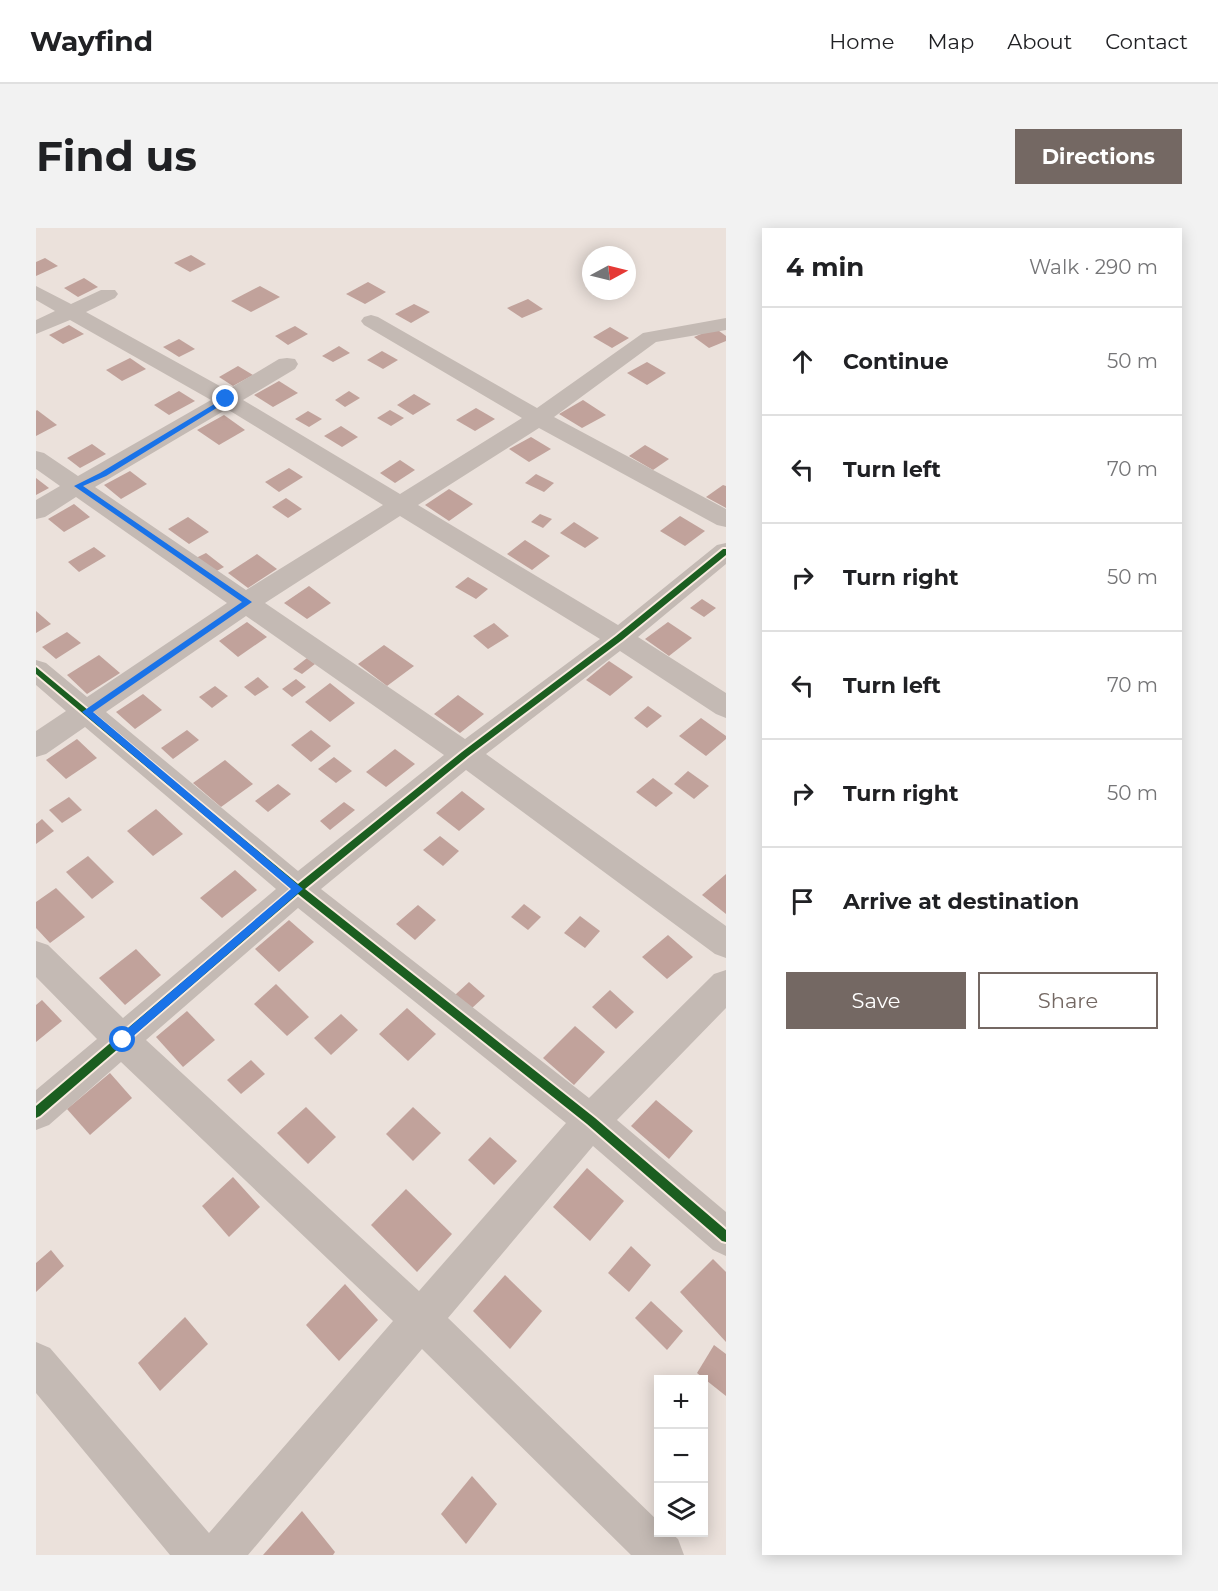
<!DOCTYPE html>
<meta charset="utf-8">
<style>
:root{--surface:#fff;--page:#f2f2f2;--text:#202124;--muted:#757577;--line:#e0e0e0;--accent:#746863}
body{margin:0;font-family:Montserrat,sans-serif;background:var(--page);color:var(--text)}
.controls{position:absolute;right:18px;bottom:18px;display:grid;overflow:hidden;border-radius:0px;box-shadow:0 3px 15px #0003}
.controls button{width:54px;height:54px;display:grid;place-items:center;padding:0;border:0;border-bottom:2px solid var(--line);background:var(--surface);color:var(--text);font:30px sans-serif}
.compass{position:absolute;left:546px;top:18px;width:54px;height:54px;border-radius:50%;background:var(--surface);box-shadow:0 3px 15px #0003;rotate:83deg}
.stop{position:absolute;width:18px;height:18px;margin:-14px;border:4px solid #1a73e8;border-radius:50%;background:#fff}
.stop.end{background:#1a73e8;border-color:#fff;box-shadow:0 2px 6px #0008}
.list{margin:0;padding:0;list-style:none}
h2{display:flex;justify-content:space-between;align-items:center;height:78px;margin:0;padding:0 24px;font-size:26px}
h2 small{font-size:20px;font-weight:400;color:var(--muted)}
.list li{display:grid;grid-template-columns:39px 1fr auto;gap:18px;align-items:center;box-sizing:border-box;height:108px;padding:0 24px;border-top:2px solid var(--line)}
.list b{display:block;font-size:22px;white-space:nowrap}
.list em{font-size:20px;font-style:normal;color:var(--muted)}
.actions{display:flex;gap:12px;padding:18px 24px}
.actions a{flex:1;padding:14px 0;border:2px solid var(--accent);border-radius:0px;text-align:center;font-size:21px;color:var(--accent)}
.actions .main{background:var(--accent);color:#fff}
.icon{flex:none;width:33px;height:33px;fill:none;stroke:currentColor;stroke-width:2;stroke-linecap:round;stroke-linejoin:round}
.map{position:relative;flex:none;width:690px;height:1327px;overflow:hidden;border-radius:0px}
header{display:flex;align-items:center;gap:36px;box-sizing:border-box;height:84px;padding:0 30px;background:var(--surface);border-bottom:2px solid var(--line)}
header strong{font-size:28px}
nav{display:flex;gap:33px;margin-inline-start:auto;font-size:21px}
.intro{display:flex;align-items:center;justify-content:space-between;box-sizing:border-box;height:144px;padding:0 36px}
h1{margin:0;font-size:42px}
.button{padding:15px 27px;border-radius:0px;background:var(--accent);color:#fff;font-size:21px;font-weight:700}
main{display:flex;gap:36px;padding:0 36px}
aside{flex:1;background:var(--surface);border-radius:0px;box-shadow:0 3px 15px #0003}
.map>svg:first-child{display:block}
.building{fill:#c1a29b}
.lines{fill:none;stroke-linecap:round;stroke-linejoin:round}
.minor{fill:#c4bab4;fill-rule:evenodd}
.cycleway-casing{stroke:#faebe0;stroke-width:4}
.cycleway{fill:#1b5e20;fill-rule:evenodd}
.route{fill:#1a73e8}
</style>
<header>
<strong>Wayfind</strong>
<nav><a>Home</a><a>Map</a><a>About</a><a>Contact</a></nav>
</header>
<div class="intro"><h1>Find us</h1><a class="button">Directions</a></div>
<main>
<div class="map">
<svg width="690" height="1327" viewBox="0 0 690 1327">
<rect width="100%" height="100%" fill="#ebe1db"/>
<!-- building -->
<g class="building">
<path d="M155,27L170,36L154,44L138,35Z"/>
<path d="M9,30L22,38L0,48V34Z"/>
<path d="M48,50L62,59L42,69L28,60Z"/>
<path d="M332,54L350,64L329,76L310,66Z"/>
<path d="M224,58L244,69L215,84L195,73Z"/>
<path d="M492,71L507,81L486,90L471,80Z"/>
<path d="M378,76L394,84L375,95L359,86Z"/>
<path d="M33,97L48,106L27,116L13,107Z"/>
<path d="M259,98L272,106L252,117L239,108Z"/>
<path d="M574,99L593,110L576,120L557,109Z"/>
<path d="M679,100L690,108V113L673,120L658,109Z"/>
<path d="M143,111L159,121L143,129L127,119Z"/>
<path d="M303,118L314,125L297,134L286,128Z"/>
<path d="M346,123L362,132L347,141L331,132Z"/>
<path d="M94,130L110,141L86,153L70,142Z"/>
<path d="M611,134L630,145L611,157L591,145Z"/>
<path d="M202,138L217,147L197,158L183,149Z"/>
<path d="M243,153L262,165L237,179L218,167Z"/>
<path d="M143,163L159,173L133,187L118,177Z"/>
<path d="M313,163L324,170L309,179L299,172Z"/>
<path d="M378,166L395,176L377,187L361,177Z"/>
<path d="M547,172L570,187L546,200L523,186Z"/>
<path d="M440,180L459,191L439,203L420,192Z"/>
<path d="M1,182L21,197L0,208V183Z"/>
<path d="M354,182L368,190L355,198L341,190Z"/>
<path d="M272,183L286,191L273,199L259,191Z"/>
<path d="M188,187L209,202L183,217L161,202Z"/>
<path d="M305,198L322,209L306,219L288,208Z"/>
<path d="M495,209L515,221L493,234L473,221Z"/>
<path d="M56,216L70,226L44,240L31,230Z"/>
<path d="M609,217L633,231L617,242L593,228Z"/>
<path d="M364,232L379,242L359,255L344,245Z"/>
<path d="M253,240L267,249L243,264L229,254Z"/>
<path d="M94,243L111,256L85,271L68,257Z"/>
<path d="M500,246L518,255L508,264L489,255Z"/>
<path d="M0,250L13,260L0,267Z"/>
<path d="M687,257L690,258V280L670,269Z"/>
<path d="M413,261L437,276L413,293L389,277Z"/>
<path d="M250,270L266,281L252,290L236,279Z"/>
<path d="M38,276L54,289L28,304L12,291Z"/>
<path d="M504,286L516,291L507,300L495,294Z"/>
<path d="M644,288L669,303L649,318L624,303Z"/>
<path d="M152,289L173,304L153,316L132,301Z"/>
<path d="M538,294L563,310L549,320L524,305Z"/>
<path d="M489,312L514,328L496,342L471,326Z"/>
<path d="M58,319L70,328L43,344L32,334Z"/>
<path d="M170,325L188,339L179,344L160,330Z"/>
<path d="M221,326L241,341L212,360L192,345Z"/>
<path d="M432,349L452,361L440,371L419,359Z"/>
<path d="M273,358L295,375L271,391L248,375Z"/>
<path d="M666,371L680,380L668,389L654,380Z"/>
<path d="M0,383L15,396L0,405Z"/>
<path d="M211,394L231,409L202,429L183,413Z"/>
<path d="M632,394L656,410L633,428L609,411Z"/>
<path d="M458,395L473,408L452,421L437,408Z"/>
<path d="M31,404L45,415L20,431L6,419Z"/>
<path d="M348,417L378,438L351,458L322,436Z"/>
<path d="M63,427L84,445L51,466L31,447Z"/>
<path d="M271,430L279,436L266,446L257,441Z"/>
<path d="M573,433L597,449L574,468L550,452Z"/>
<path d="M222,449L233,459L219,468L208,459Z"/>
<path d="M260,451L270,459L256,469L246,461Z"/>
<path d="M294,455L319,475L294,494L269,474Z"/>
<path d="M179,458L192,468L176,480L163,469Z"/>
<path d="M107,466L126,482L99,501L80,484Z"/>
<path d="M422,467L448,486L424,505L398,486Z"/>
<path d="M612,478L626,488L611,500L598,490Z"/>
<path d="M665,490L690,508V511L670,528L643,508Z"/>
<path d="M151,502L163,512L137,531L125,520Z"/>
<path d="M275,502L295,518L275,534L255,517Z"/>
<path d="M41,511L61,530L30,551L10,532Z"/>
<path d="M359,521L379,536L350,559L330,544Z"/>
<path d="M298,529L316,543L300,555L282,541Z"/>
<path d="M189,532L217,556L185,579L157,555Z"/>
<path d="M652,543L673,558L658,571L638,556Z"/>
<path d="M617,550L637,565L620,579L600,564Z"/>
<path d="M242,556L255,566L232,584L219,573Z"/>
<path d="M426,563L449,581L423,603L400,585Z"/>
<path d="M33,569L46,582L26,595L13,582Z"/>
<path d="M308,574L319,582L294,602L284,593Z"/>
<path d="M120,581L147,606L117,628L91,603Z"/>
<path d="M6,591L18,603L0,616V596Z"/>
<path d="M404,608L423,623L407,638L387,622Z"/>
<path d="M52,628L78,654L56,671L30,644Z"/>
<path d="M199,642L221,662L186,690L164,670Z"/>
<path d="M690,646V686L666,667Z"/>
<path d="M20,660L49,689L14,715L0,700V674Z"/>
<path d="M488,676L505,689L492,702L475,689Z"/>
<path d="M382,677L400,692L379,712L360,696Z"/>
<path d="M544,688L564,703L549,720L528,705Z"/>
<path d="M253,692L278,714L243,744L219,721Z"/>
<path d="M632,707L657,729L631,751L606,729Z"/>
<path d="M100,721L125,747L89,777L63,750Z"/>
<path d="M433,754L449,768L435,781L419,767Z"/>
<path d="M240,756L273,789L251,808L218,776Z"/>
<path d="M574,762L598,784L580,801L556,779Z"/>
<path d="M6,772L26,793L0,814V777Z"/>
<path d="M371,780L400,806L372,833L343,806Z"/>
<path d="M151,783L179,812L147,839L120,809Z"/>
<path d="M305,786L322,802L295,827L278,810Z"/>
<path d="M539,798L569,824L538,857L507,830Z"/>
<path d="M215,832L229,846L205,866L191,852Z"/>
<path d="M74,845L96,870L54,907L31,881Z"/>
<path d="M620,872L657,903L633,931L595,898Z"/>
<path d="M270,879L300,909L272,936L241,905Z"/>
<path d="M377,879L405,905L377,933L350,906Z"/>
<path d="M454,909L481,933L458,957L432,932Z"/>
<path d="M551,940L588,973L554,1013L517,979Z"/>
<path d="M197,949L224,979L193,1009L166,978Z"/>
<path d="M370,961L416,1006L381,1044L335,997Z"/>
<path d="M595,1018L615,1037L593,1064L572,1045Z"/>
<path d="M15,1022L28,1038L0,1064V1035Z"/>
<path d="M677,1031L690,1044V1114L644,1064Z"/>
<path d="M469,1047L506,1083L474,1121L437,1083Z"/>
<path d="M309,1056L342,1092L303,1133L270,1097Z"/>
<path d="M615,1073L647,1103L631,1122L599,1090Z"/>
<path d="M149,1089L172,1116L124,1163L102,1135Z"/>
<path d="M678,1117L690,1126V1168L661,1145Z"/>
<path d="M436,1248L461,1276L430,1316L405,1286Z"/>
<path d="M266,1283L299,1324L297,1327H227Z"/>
</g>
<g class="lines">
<!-- minor -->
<path class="minor" d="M0,58L35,76L65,62H79L82,66L79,70L50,84L191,162L243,131L251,130L259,131L262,136L259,141L207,172L364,266L486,190L328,97L325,93L328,89L335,87L342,89L501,180L607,105L690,90V102L620,114L518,189L690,281V299L681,297L503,200L382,277L582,397L681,317L690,315V336L602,409L690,465V490L680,486L584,423L450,526L690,698V730L679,726L430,542L285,661L553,870L678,746L690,742V780L581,892L690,984V1028L677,1022L557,918L412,1090L622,1293V1304H634L642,1311L648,1327H595L386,1121L212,1327H134L0,1165V1114L14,1120L173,1305L357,1093L85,834L13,897L0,902V862L61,811L0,749V713L12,717L87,790L240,661L49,499L10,526L0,529V503L30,483L0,457V432L10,435L51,469L191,375L40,269L9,289L0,291V272L24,258L0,241V223L8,225L42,248L175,172L34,92L0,106V92L19,83L0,72ZM191,181L347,277L210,362L59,259ZM364,288L564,411L429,511L229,375ZM210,388L408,527L262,643L70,484ZM262,680L530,895L383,1063L110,812Z"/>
<defs>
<path id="cycleway" d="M687,321H690V327L586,412L432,528L269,661L559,890L690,1002V1014L686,1013L551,896L262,666L4,888L0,890V878L256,661L0,446V439L262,656L426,524L580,408Z"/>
</defs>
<!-- cycleway casing -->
<use href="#cycleway" class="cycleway-casing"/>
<!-- cycleway -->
<use href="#cycleway" class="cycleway"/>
</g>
<!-- route -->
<path class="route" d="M190,169L192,173L70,248L47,258L216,374L57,484L267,661L87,817L83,815V808L255,661L46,484L206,374L38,258L64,245Z"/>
</svg>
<div class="controls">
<button>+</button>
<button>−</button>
<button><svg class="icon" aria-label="layers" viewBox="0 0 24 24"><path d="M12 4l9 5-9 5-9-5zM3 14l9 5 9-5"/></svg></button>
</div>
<svg class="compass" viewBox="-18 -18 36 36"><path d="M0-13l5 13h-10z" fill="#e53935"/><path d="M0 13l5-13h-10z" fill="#757577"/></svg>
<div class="stop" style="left:87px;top:812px"></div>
<div class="stop end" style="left:190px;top:171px"></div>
</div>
<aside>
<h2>4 min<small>Walk · 290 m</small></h2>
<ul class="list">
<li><svg class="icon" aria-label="ahead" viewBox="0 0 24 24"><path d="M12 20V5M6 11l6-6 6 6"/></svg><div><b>Continue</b></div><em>50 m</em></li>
<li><svg class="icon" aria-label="left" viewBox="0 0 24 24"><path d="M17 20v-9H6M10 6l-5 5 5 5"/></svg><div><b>Turn left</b></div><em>70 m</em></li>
<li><svg class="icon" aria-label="right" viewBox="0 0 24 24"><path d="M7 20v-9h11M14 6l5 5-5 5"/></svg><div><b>Turn right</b></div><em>50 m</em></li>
<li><svg class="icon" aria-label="left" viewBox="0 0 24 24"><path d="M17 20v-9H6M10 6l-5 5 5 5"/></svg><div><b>Turn left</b></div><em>70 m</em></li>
<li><svg class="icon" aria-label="right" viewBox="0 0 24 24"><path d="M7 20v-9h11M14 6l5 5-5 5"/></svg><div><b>Turn right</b></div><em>50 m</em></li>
<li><svg class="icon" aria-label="arrive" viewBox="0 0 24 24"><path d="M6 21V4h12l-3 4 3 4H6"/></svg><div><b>Arrive at destination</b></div></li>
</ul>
<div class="actions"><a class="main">Save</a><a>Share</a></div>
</aside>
</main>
